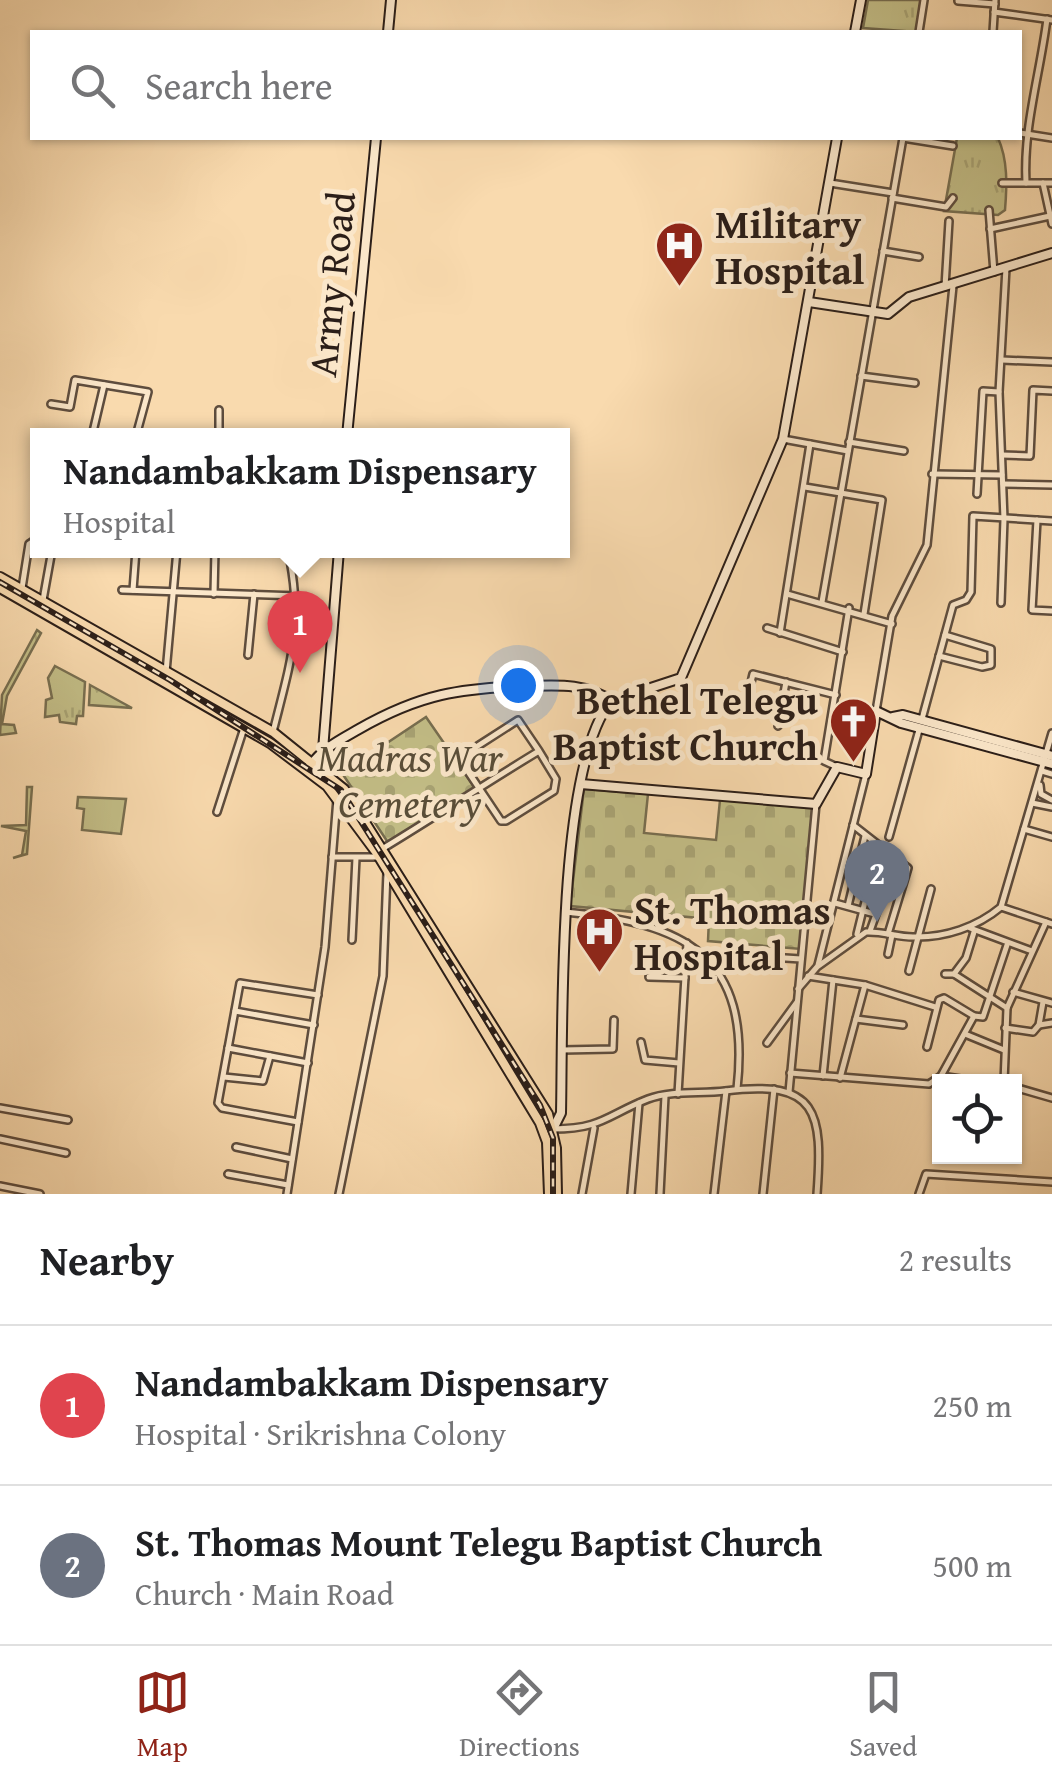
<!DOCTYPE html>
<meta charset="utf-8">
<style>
:root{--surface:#fff;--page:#f2f2f2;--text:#202124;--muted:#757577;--line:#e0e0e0;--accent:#8f2418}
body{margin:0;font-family:"Gentium Book Plus",serif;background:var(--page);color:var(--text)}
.controls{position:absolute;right:30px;bottom:30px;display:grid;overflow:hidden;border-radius:0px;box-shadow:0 2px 8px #0004}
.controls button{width:90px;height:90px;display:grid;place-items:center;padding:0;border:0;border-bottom:2px solid var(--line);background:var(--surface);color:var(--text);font:50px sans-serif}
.you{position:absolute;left:518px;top:685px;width:35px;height:35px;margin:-25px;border:8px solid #fff;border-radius:50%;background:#1a73e8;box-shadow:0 0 0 15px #1a73e833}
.badge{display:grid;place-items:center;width:65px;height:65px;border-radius:50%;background:var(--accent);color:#fff;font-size:32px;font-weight:700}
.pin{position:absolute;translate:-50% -82px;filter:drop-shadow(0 2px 5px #0008)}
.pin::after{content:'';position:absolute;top:52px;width:35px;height:30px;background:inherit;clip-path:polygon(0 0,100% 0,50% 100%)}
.popup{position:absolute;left:30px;top:428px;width:540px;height:130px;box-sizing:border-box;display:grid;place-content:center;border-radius:0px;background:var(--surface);filter:drop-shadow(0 2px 8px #0005);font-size:32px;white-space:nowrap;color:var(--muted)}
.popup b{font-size:38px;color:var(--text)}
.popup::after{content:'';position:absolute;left:50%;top:100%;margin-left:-20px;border:20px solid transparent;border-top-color:var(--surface)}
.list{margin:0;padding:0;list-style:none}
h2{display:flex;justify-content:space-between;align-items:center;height:130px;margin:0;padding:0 40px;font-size:42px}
h2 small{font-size:32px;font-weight:400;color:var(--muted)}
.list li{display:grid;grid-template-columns:65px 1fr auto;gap:30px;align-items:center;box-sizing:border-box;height:160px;padding:0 40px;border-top:2px solid var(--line)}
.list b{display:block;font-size:38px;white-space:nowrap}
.list p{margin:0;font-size:32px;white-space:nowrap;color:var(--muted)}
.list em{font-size:32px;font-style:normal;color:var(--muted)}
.icon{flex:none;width:55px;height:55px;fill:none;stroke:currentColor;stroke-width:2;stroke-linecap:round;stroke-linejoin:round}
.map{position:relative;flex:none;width:1052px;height:1194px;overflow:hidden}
.search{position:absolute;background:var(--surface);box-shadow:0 2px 8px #0004;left:30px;right:30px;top:30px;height:110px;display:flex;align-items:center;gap:25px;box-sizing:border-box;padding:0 35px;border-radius:0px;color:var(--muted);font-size:38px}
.sheet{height:450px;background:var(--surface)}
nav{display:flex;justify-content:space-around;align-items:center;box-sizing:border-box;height:140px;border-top:2px solid var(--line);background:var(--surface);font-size:28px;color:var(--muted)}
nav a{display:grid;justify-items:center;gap:5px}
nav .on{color:var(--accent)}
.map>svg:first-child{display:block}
.grass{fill:url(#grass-tufts);stroke:#776e50;stroke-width:2.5}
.cemetery{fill:url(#cemetery-stones);stroke:#776e50;stroke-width:2.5}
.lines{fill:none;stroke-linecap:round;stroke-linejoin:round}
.street-casing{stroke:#5e4d3e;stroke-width:10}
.secondary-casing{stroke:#2b1e18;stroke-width:12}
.primary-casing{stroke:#2b1e18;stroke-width:12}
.street{stroke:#fbe7ca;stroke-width:5}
.secondary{stroke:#fbe7ca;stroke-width:8}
.primary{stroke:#f9daae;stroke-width:8}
.rail-casing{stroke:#2b1e18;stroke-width:6}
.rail{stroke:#fbe7ca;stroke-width:2.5;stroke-dasharray:8;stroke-linecap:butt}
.labels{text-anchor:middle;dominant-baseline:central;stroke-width:10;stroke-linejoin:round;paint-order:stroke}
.poi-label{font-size:40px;font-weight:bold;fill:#2b1e18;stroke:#fbe7ca;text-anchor:start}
.street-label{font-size:40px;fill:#2b1e18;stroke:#fbe7ca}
.park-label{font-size:40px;font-style:italic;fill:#594e39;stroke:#fbe7ca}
</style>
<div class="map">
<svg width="1052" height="1194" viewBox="0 0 1052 1194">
<defs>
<pattern id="grass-tufts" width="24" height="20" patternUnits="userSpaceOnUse" patternTransform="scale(2.5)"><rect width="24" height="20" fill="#c3be87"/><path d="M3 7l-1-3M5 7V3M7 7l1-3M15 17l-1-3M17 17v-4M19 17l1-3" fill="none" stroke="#a8a374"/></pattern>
<pattern id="cemetery-stones" width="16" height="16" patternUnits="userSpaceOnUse" patternTransform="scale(2.5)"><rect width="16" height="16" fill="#c3be87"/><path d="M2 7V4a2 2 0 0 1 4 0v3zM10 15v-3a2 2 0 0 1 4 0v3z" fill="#a8a374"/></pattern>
</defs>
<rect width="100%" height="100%" fill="#f9daae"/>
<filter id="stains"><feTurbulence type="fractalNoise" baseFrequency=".002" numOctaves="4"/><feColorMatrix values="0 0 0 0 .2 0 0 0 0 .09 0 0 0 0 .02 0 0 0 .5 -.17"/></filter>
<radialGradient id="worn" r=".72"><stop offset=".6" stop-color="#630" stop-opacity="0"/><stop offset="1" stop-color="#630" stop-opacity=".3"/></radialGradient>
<!-- grass -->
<g class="grass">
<path d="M868,0H923L917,32L863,28Z"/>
<path d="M957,138H998C1008,160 1007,186 1005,210L998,215L944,211Z"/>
<path d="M37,630L41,633L7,696L2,724L14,725L16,733L0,735L2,695Z"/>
<path d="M55,666L85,682L83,716H77L76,724L60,722L59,715L45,717L46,700L52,698L48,678Z"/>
<path d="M90,685L132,708L89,705Z"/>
<path d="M27,787H32L27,854L13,858L22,855L26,831L1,826L26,825Z"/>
<path d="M78,797L126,799L121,834L82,830L84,809L77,808Z"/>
</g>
<!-- cemetery -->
<g class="cemetery">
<path d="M426,717L475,788L389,844L342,773Z"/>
<path d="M584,789L648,794L644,833L716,840L720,800L813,808L801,949L708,941L709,919L570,906Z"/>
</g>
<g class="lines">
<defs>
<g id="street">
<path d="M958,1L995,4"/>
<path d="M994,12L1052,20"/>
<path d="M919,32L924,0"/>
<path d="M993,32L995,0"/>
<path d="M1020,133L1052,138"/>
<path d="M903,138L953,146"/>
<path d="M830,183L893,193"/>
<path d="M1002,183H1052"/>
<path d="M1026,183C1023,128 1040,74 1047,19"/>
<path d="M1043,183L1052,224"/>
<path d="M892,198L946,207L953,198"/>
<path d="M989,210L994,272"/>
<path d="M990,229L1050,216"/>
<path d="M883,251L919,257"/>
<path d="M945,287L949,221"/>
<path d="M1002,360L1052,362"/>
<path d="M861,376L915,383"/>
<path d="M51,404L70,407L75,380L148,392L136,436"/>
<path d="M219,410V436"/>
<path d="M92,436L104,385"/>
<path d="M146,436V435"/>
<path d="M783,439L848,451"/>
<path d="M849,442L904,451"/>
<path d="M1002,455L1030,456L1033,390L1052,391"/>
<path d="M932,474L1002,475"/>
<path d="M1003,484L1052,485"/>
<path d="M805,487L882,500L864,614"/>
<path d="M977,494L983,391L999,392"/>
<path d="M1037,520L1032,610L1052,611"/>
<path d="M22,588L29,544L38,538"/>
<path d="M122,590L298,596"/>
<path d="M133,590L136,550"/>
<path d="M214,594L215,550"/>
<path d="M787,594L892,624"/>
<path d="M43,600L52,550"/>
<path d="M822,602L903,138"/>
<path d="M1001,603L1004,519L999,392L1006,268"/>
<path d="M767,628L843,652"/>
<path d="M780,633L810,444"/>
<path d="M248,655L254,594"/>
<path d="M939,656L982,667L991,665V649L945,635"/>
<path d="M166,672L177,550"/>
<path d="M876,711L892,616L927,545L953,286"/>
<path d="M744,712L753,674L836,695"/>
<path d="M922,719L953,605L966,600L971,592L973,516L1052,521"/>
<path d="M778,726L786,682"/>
<path d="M273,732C291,660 304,625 288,550"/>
<path d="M837,767L824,761L849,608"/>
<path d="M1042,771L1052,774"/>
<path d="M1040,785L1041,794L1052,800"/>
<path d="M1032,803L1052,807"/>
<path d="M217,812L244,728"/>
<path d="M853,825L908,868L888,934"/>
<path d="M1024,829L1052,837"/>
<path d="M889,837L919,730"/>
<path d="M382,849C435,817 486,783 539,751L518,720L459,758L501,821H506L554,791L556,779L539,751"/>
<path d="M332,857H378"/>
<path d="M835,903L875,914"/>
<path d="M848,906L865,836"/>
<path d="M1001,907L1052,924"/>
<path d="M565,912C684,923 752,954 737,1089"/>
<path d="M970,928L1032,951"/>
<path d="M870,931L896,858"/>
<path d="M857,934L879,845"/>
<path d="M352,940L356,858"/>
<path d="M704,953L801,959"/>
<path d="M888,954L892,935"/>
<path d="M818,965L866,774"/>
<path d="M909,971L931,889"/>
<path d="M945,974H954L1007,1008"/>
<path d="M954,974L966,958L974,932"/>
<path d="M808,976L865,985L935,1007"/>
<path d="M649,977L685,978"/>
<path d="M798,989L817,967L866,932C882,931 897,937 913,937C945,938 977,927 1001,907L1052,733"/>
<path d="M1013,992L1052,1003"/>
<path d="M235,1011L314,1025"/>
<path d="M856,1019L903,1025"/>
<path d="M1039,1025L1052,1023"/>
<path d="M1005,1028L1033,1032L1039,1025L1043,1002"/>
<path d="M965,1034L1004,1050"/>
<path d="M641,1042L645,1060L679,1063"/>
<path d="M767,1043L797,1002"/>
<path d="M927,1047L939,1000L944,998L974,1016"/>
<path d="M228,1048L308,1063"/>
<path d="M562,1050L613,1049L614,1020"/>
<path d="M790,1073L929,1084L941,1076L974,1016L983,1017L1007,945"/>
<path d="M823,1076L833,980"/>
<path d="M941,1076L980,1082"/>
<path d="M224,1077L263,1081L270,1056"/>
<path d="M840,1078L865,985"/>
<path d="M1004,1082L1007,1008L1046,922"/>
<path d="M1014,1087L1052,1098"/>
<path d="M789,1092L816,804"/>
<path d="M678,1094L687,943"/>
<path d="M0,1108L68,1120"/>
<path d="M298,1122L222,1108L218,1103L240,983L318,995"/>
<path d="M553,1129C602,1129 607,1115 648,1099C671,1090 701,1094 725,1091C818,1079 823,1112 817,1194"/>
<path d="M0,1139L66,1153"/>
<path d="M236,1147L292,1159"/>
<path d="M228,1174L288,1185"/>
<path d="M0,1186L40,1194"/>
<path d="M287,1194L325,947L337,799"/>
<path d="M339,1194L383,976L387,872"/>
<path d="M582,1194L594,1128"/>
<path d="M631,1194L639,1103"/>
<path d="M660,1194L665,1096"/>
<path d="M714,1194L726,1091"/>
<path d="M763,1194L774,1089"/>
<path d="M919,1194L926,1174L1052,1182"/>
</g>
<g id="secondary">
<path d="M388,32L391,0"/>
<path d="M855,32L861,0"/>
<path d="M809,302L888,314L909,297L1052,253"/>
<path d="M347,436L376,138"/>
<path d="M611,701L681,678L783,439L837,138"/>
<path d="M893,717L903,715L1052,756"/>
<path d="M323,750L339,550"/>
<path d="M310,766C323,748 340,740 359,729C420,694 460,688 529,686C558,685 587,683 611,701"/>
<path d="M581,784L816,804L837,767L866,774L876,711L901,723L1052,764"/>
<path d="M553,1129L561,1113C563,1024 557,767 611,701"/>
</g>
<g id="primary">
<path d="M0,577L273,732L344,789L548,1114L556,1148L557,1194"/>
<path d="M0,588L270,743L327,786L376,852L540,1123L547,1142L549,1194"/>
</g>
</defs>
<!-- street casing -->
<use href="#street" class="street-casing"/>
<!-- secondary casing -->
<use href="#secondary" class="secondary-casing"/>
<!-- primary casing -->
<use href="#primary" class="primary-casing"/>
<!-- street -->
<use href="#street" class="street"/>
<!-- secondary -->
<use href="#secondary" class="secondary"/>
<!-- primary -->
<use href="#primary" class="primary"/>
<defs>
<path id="rail" d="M0,582L170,680L341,790L540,1105L553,1138V1194"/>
</defs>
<!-- rail casing -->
<use href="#rail" class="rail-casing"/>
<!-- rail -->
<use href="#rail" class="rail"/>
</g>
<!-- icons -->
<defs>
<symbol id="hospital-pin" viewBox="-11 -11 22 30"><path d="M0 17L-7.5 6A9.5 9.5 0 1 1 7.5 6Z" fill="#8f2418" stroke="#fbe7ca"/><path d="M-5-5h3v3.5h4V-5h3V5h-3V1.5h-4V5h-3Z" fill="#fff"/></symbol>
<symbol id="church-pin" viewBox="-11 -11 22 30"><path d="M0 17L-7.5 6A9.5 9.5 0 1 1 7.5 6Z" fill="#8f2418" stroke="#fbe7ca"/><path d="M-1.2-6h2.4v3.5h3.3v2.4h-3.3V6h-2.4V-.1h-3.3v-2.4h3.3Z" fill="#fff"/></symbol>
</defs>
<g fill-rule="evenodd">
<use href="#hospital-pin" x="652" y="218" width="55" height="75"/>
<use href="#church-pin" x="826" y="694" width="55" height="75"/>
<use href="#hospital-pin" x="572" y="904" width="55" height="75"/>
</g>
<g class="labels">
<!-- poi labels -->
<g class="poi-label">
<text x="715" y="223">Military<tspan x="715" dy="46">Hospital</tspan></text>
<text x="818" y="699" text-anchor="end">Bethel Telegu<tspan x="818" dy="46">Baptist Church</tspan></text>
<text x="634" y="909">St. Thomas<tspan x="634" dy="46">Hospital</tspan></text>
</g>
<!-- street labels -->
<g class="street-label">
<text transform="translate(331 284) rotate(-84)">Army Road</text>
</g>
<!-- park labels -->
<g class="park-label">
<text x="410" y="756">Madras War<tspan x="410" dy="46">Cemetery</tspan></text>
</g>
</g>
<rect width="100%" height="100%" filter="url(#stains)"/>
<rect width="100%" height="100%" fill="url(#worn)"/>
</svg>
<div class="controls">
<button><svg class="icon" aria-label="locate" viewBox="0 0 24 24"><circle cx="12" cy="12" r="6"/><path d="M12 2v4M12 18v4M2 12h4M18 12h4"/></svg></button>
</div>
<div class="you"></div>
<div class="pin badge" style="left:300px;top:673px;background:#e0444e">1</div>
<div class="popup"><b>Nandambakkam Dispensary</b>Hospital</div>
<div class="pin badge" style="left:877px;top:922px;background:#6b7280">2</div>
<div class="search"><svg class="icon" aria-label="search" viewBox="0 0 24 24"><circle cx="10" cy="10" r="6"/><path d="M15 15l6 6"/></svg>Search here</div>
</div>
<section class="sheet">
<h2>Nearby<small>2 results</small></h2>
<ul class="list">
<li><span class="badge" style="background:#e0444e">1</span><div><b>Nandambakkam Dispensary</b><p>Hospital · Srikrishna Colony</p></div><em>250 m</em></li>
<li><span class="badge" style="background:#6b7280">2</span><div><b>St. Thomas Mount Telegu Baptist Church</b><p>Church · Main Road</p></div><em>500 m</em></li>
</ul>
</section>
<nav>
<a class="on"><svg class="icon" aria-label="map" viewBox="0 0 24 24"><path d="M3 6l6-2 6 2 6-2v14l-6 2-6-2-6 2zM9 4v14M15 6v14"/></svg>Map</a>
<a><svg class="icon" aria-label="directions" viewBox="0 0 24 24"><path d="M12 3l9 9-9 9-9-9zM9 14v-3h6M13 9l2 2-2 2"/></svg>Directions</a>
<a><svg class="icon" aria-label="saved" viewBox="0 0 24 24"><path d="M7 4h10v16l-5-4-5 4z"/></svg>Saved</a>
</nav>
